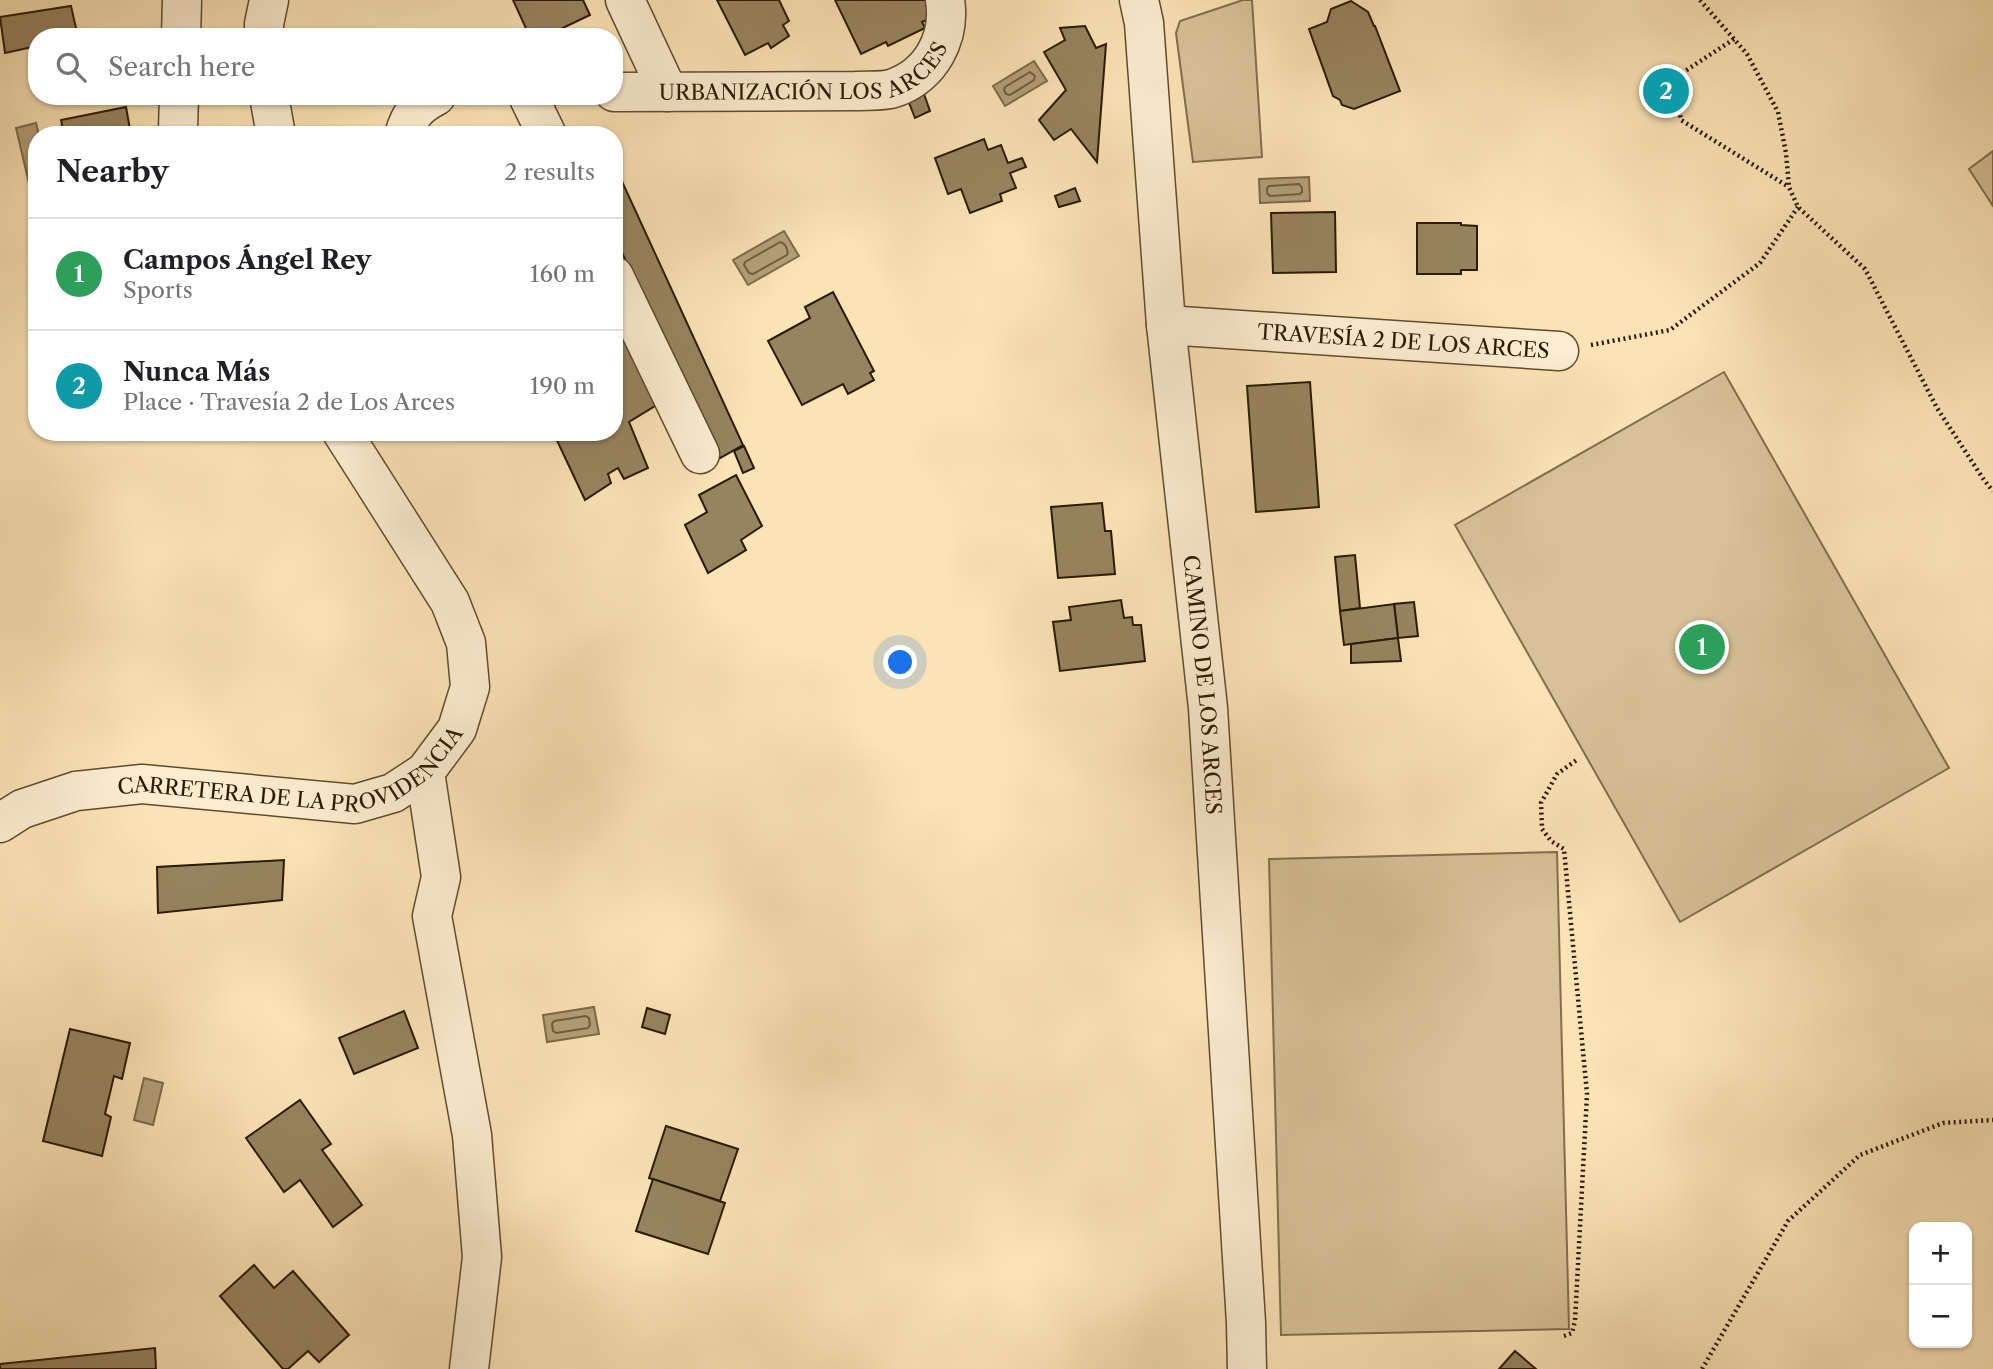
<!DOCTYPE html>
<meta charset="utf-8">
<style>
:root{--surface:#fff;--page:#f6f6f6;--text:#202124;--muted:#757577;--line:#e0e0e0;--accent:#8f2418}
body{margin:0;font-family:"Libre Caslon Text",serif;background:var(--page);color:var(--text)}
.controls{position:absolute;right:21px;bottom:21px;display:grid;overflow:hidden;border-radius:14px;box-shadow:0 2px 5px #0004}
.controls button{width:63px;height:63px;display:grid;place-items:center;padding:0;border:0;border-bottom:2px solid var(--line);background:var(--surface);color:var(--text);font:35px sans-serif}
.you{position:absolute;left:901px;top:663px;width:24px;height:24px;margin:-18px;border:5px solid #fff;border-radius:50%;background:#1a73e8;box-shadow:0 0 0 10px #1a73e833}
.badge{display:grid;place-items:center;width:46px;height:46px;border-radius:50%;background:var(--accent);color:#fff;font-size:23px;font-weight:700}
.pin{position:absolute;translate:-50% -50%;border:4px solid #fff;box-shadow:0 2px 7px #0006}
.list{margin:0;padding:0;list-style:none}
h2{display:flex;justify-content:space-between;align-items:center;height:91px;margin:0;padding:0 28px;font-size:30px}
h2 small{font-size:23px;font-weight:400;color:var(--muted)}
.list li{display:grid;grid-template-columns:46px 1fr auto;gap:21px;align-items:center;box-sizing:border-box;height:112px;padding:0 28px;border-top:2px solid var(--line)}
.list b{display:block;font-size:26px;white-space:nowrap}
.list p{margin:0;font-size:23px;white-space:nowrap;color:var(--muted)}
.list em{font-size:23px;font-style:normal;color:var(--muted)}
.icon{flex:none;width:38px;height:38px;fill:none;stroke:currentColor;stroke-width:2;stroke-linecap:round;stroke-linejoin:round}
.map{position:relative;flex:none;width:1993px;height:1369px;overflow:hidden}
.search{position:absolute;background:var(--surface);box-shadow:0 2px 5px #0004;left:28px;top:28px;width:595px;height:77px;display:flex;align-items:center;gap:18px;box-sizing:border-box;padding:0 24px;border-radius:28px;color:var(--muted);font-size:26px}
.panel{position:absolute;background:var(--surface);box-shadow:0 2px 5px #0004;left:28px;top:126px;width:595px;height:315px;border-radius:28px}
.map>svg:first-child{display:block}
.green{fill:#d8c197;stroke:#826e4c;stroke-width:2}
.water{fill:#b49f78;stroke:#7d6a48;stroke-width:2}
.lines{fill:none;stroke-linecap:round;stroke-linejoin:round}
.shore{stroke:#705c3c;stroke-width:2}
.building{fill:#97835f;stroke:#2b1a01;stroke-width:2}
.minor-casing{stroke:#5f4c2e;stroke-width:41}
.path{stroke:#2b1a01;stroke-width:4.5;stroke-dasharray:2 3.5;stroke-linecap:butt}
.minor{stroke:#fcedd0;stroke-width:38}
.labels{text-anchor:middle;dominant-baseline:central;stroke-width:5;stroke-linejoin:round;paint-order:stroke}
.street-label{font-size:21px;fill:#2b1a01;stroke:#fcedd0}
</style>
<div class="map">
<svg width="1993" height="1369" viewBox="0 0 1993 1369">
<rect width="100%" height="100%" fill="#fbe3b6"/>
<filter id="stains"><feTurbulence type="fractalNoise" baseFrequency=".00286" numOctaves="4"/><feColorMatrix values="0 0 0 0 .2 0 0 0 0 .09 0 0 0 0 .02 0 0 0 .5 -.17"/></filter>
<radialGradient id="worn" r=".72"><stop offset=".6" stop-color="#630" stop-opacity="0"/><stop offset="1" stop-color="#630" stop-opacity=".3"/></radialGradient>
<!-- green -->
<g class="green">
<path d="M1243,0H1252L1262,157L1193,162L1176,33L1180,21Z"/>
<path d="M1993,151V206L1969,169Z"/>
<path d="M1724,372L1949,768L1680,922L1455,525Z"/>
<path d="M1557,852L1569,1329L1281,1335L1269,859Z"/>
</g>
<!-- water -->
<g class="water">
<path d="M1034,61L1047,81L1005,106L993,86Z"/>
<path d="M36,123L39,135H37V195L32,196L16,128Z"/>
<path d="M1309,177L1310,201L1260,203L1259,179Z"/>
<path d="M784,231L799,256L748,285L733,260Z"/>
<path d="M594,1007L599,1034L547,1042L543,1015Z"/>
<path d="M144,1078L163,1083L153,1125L134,1120Z"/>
</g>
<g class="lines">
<!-- shore -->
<g class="shore">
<path d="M1030,72L1035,76L1034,80L1010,95L1006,94L1004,90L1005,87Z"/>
<path d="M1299,184L1302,188V192L1300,194L1270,196L1267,193V188L1269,186Z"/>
<path d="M780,242C785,243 789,250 787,255L753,274L749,273L744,265L745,262Z"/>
<path d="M586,1016L589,1018L590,1025L588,1028L556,1033L553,1031L552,1024L554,1021Z"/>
</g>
</g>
<!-- building -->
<g class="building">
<path d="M513,0H583L590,15L544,37H530Z"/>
<path d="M717,0H779L789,21L783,25L789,36L771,48L768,43L745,55Z"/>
<path d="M835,0H927L935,16L922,22L925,28L888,46L886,42L861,54Z"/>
<path d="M1351,1L1368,12L1374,26H1375L1400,91L1354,109L1342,105L1340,100L1333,96L1309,29L1327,22L1331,9Z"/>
<path d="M71,6L78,37H37V46L5,53L0,17Z"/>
<path d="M1085,26L1096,48L1106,44L1097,162L1071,129L1054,140L1039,120L1066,90L1044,52L1065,40L1060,28Z"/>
<path d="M924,94L930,111L915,118L908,100Z"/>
<path d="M126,107L131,135H64L61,120Z"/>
<path d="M984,139L988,150L1001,145L1008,163L1022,158L1026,167L1010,173L1016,188L1000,194L1002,201L970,213L961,189L948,194L935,158Z"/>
<path d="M614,164L743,445L720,458L614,236Z"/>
<path d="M1075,188L1080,201L1059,207L1055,196Z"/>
<path d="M1335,212L1336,272L1273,273L1271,213Z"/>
<path d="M1417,223H1461V225L1477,226V270H1461V274H1417Z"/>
<path d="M614,284L668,398L629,422L648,468L624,479L618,468L608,474L611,483L585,500L553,432H614Z"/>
<path d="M833,292L874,371L870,373L874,380L848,394L843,384L802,405L768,341L810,318L805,307Z"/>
<path d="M1310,382L1319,507L1256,512L1247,386Z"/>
<path d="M744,446L754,468L743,473L734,451Z"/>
<path d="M736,475L762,526L741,540L746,550L708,573L685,525L707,512L699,495Z"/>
<path d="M1102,503L1105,531H1111L1115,574L1058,578L1051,507Z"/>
<path d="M1355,555L1360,608L1340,611L1335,557Z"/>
<path d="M1121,600L1124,618L1132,617L1133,625H1141L1145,661L1060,671L1053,622L1071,620L1069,607Z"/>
<path d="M1414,602L1418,636L1398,638L1394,604Z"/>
<path d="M1394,604L1398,638L1344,645L1340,611Z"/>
<path d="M1398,638L1401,661L1351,663V644Z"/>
<path d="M284,860L282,900L158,913L157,867Z"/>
<path d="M647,1008L670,1015L665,1034L642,1027Z"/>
<path d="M404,1011L418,1048L354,1074L339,1038Z"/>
<path d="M70,1029L130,1043L122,1079L114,1076L105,1114L111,1117L102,1156L43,1141Z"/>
<path d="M300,1100L331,1144L322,1150L362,1205L333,1227L300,1180L284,1192L246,1138Z"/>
<path d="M666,1126L738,1149L720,1201L649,1178Z"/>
<path d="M653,1179L725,1203L708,1254L636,1231Z"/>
<path d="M254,1265L274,1288L293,1271L349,1335L319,1362L308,1351L288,1369H283L220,1296Z"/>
<path d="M155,1348L156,1369H0V1364Z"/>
<path d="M1515,1351L1536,1369H1499Z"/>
</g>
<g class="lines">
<defs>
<g id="minor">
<path d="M625,0L668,92"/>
<path id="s1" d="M1139,0L1144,23L1166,325L1208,708L1246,1323L1247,1369"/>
<path d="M181,37L182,0"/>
<path d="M264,37V24L269,0"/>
<path id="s2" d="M614,92L856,91C868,90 883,92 894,88C931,75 951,38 945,0"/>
<path d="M179,96L178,129L180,135"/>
<path d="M269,96L276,135"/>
<path d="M528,96L547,135"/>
<path d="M404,135C410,114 417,106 436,96"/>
<path d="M614,276L700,454"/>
<path id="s3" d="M1166,325L1559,351"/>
<path d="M425,772L441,877L432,916L472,1135L482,1257L469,1369"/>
<path id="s4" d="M0,823L22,809L76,791L142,784L355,804L393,793L425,772L457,729L470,687L466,643L450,602L342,432"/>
</g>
</defs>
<!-- minor casing -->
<use href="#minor" class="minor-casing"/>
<!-- path -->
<g class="path">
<path d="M1700,0L1747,54L1778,112L1786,153L1789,187L1798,207L1865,269L1937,408L1984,480L1993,491"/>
<path d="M1734,39L1673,79L1681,120L1789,187"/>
<path d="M1591,345L1670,330L1760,263L1798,207"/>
<path d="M1564,1336L1572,1333L1575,1321L1587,1094L1564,849L1551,841L1542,829L1541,803L1557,774L1578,759"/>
<path d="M1702,1369L1788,1221L1860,1155L1943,1123L1993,1120"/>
</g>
<!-- minor -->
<use href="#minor" class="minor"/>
</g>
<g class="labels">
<!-- street labels -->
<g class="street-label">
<text stroke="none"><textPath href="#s2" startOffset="196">URBANIZACIÓN LOS ARCES</textPath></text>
<text stroke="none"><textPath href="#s3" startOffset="238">TRAVESÍA 2 DE LOS ARCES</textPath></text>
<text stroke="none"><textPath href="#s1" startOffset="688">CAMINO DE LOS ARCES</textPath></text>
<text stroke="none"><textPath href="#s4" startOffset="310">CARRETERA DE LA PROVIDENCIA</textPath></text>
</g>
</g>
<rect width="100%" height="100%" filter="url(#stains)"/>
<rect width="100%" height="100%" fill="url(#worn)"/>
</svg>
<div class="controls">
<button>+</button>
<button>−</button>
</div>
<div class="you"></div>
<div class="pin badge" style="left:1702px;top:647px;background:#2e9e5b">1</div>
<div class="pin badge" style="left:1666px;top:91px;background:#0f9aa8">2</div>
<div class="search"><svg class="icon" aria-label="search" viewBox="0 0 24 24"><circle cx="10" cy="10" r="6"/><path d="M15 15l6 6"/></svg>Search here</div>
<section class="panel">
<h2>Nearby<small>2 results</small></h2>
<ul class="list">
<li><span class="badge" style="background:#2e9e5b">1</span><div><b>Campos Ángel Rey</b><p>Sports</p></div><em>160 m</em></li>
<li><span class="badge" style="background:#0f9aa8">2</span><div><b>Nunca Más</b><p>Place · Travesía 2 de Los Arces</p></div><em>190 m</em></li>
</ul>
</section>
</div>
